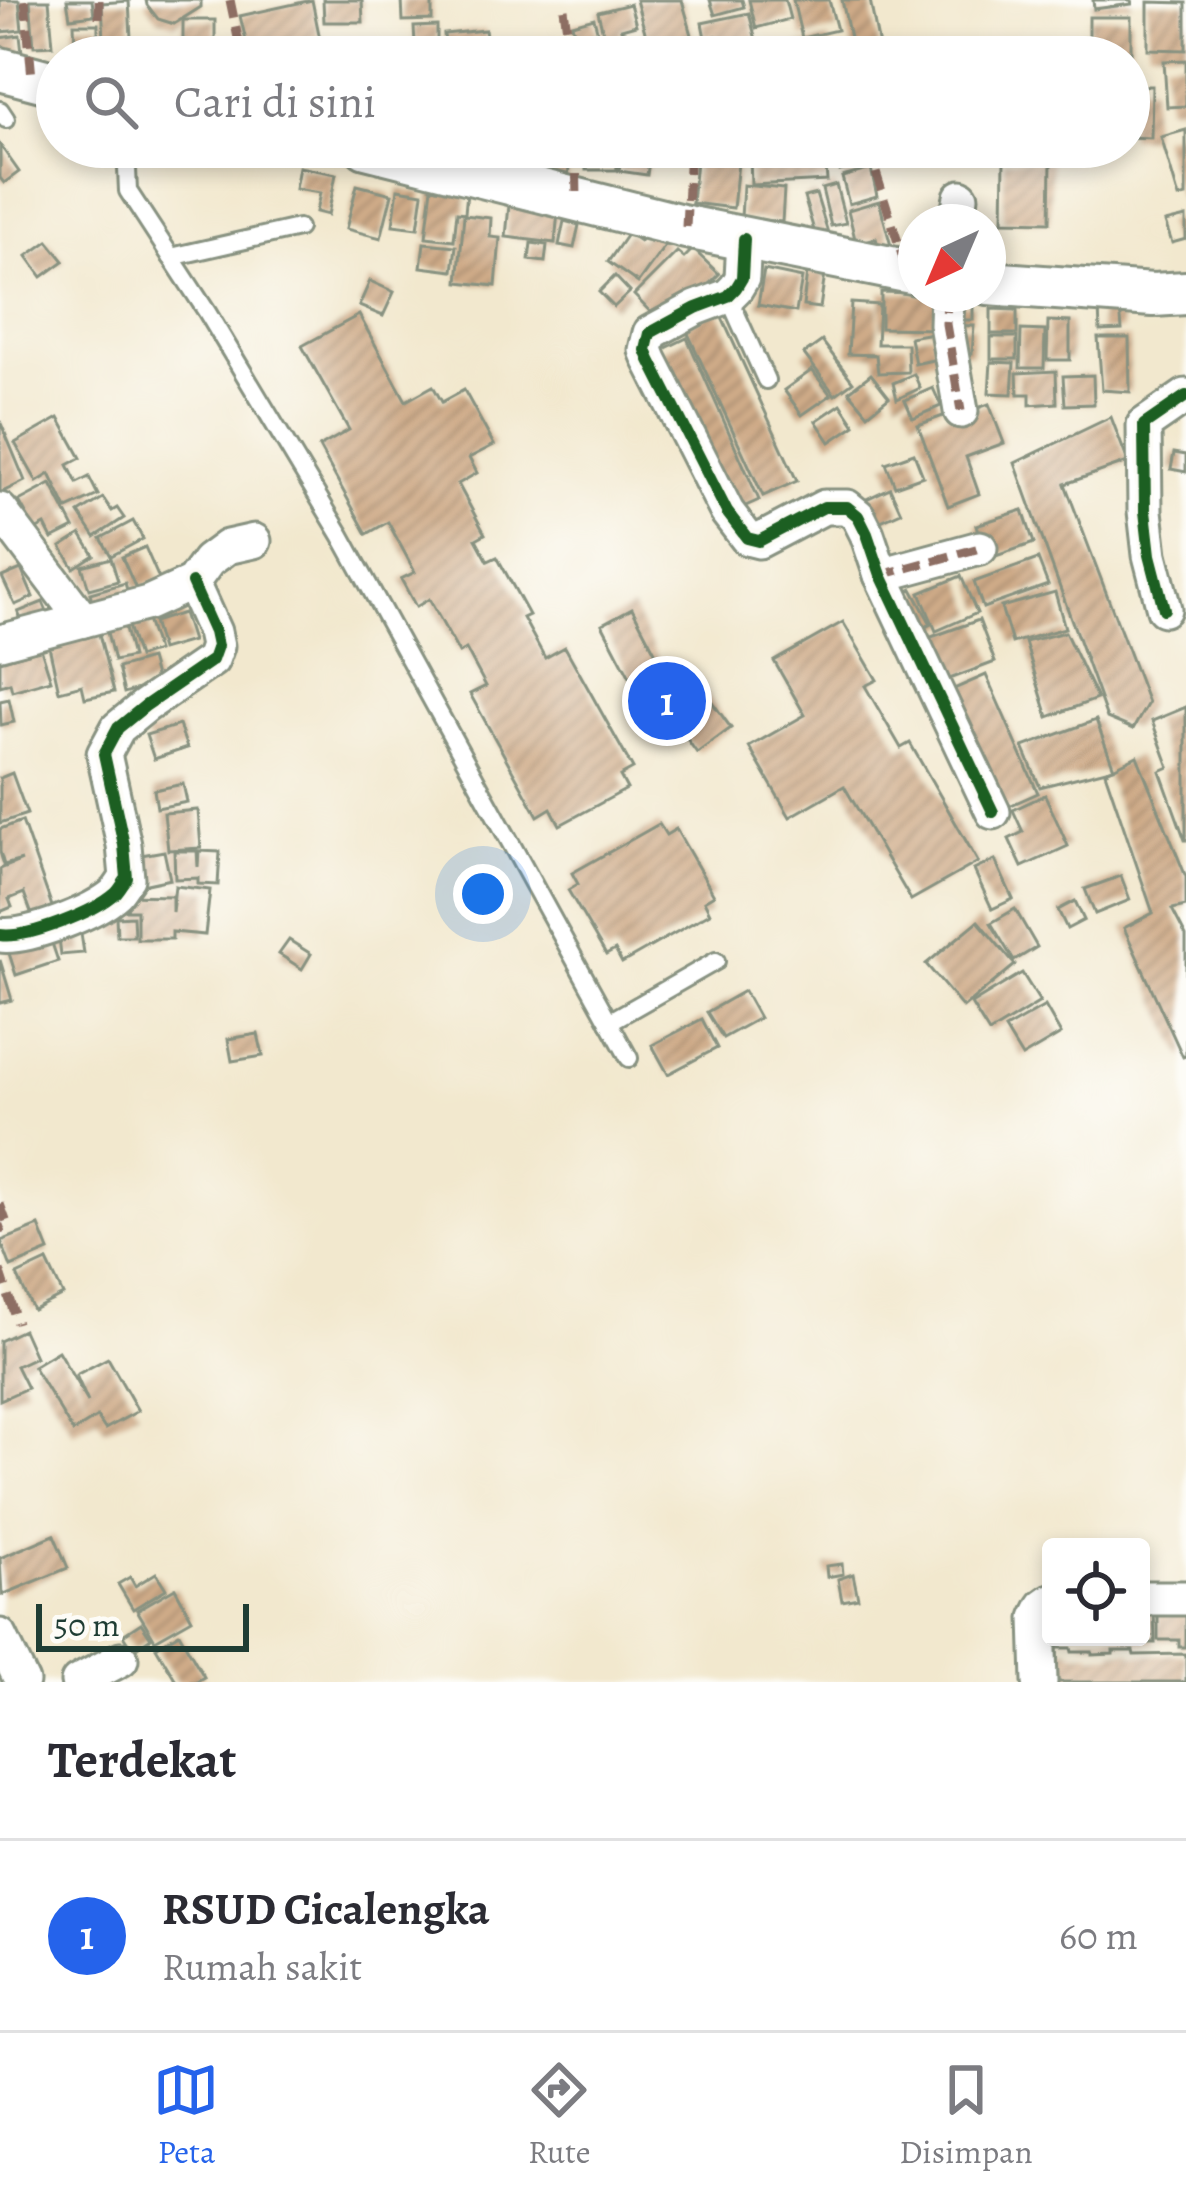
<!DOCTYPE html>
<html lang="id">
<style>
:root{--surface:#fff;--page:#f7f7f7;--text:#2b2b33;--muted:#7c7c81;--line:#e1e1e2;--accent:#2563eb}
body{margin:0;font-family:Alegreya,serif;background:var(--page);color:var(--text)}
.controls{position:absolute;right:36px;bottom:36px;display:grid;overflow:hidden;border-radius:12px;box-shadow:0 6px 18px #0003}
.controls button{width:108px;height:108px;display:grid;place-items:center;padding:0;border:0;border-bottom:3px solid var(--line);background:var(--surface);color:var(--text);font:60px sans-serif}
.compass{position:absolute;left:898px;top:204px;width:108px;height:108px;border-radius:50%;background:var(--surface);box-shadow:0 6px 18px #0003;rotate:224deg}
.scale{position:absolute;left:36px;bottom:30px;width:213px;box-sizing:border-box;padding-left:12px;border:6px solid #1f3d34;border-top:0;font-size:33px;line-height:42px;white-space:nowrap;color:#1f3d34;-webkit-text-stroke:9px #fdfcf7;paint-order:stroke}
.you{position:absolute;left:483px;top:894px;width:42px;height:42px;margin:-30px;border:9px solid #fff;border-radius:50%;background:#1a73e8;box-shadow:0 0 0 18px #1a73e833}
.badge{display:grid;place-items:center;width:78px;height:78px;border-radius:50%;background:var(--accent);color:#fff;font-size:39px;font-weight:700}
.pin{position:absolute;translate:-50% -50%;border:6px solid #fff;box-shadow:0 3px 12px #0006}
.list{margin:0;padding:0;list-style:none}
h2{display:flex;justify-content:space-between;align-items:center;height:156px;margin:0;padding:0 48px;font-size:51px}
h2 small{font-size:39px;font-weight:400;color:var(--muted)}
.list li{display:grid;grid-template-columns:78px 1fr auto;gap:36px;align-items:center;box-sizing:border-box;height:192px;padding:0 48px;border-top:3px solid var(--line)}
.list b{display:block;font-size:45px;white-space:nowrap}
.list p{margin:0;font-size:39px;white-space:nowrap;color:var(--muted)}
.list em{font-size:39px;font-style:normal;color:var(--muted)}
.icon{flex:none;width:66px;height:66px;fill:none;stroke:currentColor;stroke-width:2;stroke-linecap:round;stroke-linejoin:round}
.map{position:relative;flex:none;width:1186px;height:1682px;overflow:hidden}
.search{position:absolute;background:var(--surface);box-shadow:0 6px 18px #0003;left:36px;right:36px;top:36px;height:132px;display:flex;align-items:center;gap:30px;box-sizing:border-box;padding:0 42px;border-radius:66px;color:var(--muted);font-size:45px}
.sheet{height:348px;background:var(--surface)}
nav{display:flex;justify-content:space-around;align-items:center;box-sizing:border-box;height:168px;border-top:3px solid var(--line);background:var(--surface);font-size:33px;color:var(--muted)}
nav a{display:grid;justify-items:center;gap:6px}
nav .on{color:var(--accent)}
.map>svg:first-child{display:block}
.building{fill:url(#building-hatch)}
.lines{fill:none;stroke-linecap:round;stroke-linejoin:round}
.service-casing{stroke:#889281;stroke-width:22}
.minor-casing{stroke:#889281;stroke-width:39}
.tertiary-casing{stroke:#889281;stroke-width:48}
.service{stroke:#fff;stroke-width:16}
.minor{stroke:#fff;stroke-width:33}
.tertiary{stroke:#fff;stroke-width:42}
.quiet{stroke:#8d6e63;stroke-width:9;stroke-dasharray:18 9;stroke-linecap:butt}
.cycleway-casing{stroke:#fdfcf7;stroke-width:20}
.cycleway{stroke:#1b5e20;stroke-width:12}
</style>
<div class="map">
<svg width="1186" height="1682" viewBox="0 0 1186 1682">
<defs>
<pattern id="building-hatch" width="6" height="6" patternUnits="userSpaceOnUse" patternTransform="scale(3)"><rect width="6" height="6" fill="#cfab88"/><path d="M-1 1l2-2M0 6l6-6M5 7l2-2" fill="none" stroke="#a78c70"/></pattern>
</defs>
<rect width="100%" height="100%" fill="#fdfcf7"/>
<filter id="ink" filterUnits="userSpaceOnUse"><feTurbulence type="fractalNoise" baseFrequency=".00833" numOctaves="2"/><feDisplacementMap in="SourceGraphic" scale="24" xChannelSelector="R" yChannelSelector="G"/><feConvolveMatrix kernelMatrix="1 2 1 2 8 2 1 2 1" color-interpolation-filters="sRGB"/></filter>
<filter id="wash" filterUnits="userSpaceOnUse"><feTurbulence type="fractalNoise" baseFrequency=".004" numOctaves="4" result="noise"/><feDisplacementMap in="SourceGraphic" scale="48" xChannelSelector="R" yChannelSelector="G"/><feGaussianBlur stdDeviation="2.7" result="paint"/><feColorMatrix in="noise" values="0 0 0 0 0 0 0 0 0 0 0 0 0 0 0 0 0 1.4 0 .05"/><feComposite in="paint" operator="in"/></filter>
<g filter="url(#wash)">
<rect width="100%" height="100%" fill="#f2e8ce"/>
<g id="blocks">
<!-- building -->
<g class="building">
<path d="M0,0H19L22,30L0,32Z"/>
<path d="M30,0H49L53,45L34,46Z"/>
<path d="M67,0H92L94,15L70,18Z"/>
<path d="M146,0H201V7L174,24L158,19L147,5Z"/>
<path d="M312,0L322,49L285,57H250L240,16Z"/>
<path d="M323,0H362L363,22H324Z"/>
<path d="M402,0H432V20L403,21Z"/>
<path d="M636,0H682L696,49L669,57H652Z"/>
<path d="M710,0H742L744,7L715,15Z"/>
<path d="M749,0H785L790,19L756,28Z"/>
<path d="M793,0H829L837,30L802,38Z"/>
<path d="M842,0H870L881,57H854Z"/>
<path d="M1093,0H1131L1132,4L1094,9Z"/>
<path d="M129,1L131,38L104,39L102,3Z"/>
<path d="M1148,2L1186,3V50L1148,49Z"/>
<path d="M630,4L636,25L621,29L627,49L623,50L625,57H609L598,12Z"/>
<path d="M749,13L758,48L721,56L716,36L705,38L702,23Z"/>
<rect x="1089" y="17" width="42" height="40"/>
<path d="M594,18L604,57H580L572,24Z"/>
<rect x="183" y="20" width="32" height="37"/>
<path d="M74,24H98V46H75Z"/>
<path d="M437,26V42L415,43L414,27Z"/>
<path d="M485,30L488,50L446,54L444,34Z"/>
<path d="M20,35L22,53L0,55V38Z"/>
<path d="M829,39L833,57H786L784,49Z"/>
<path d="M644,41L645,57H632L630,43Z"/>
<rect x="390" y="44" width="24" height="13"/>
<rect x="101" y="47" width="32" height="10"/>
<path d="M419,47H439V57H418Z"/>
<path d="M1186,60V106L1167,107L1164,61Z"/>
<path d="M1129,86H1152L1151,138L1129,137Z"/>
<path d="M1186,130V196L1179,198L1161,137Z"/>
<path d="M0,145L19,172L4,183L0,178Z"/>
<path d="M508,147H536L535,170L507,169Z"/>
<path d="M586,147H616L617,170H586Z"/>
<path d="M622,147H651L647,175L619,171Z"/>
<path d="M769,147H796V155L825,153L827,181L751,185L750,157L770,156Z"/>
<path d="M833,147H862L867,162L840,171Z"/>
<path d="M542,148L570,149L568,182L542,181Z"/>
<path d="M697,150L739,154L733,208L692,203Z"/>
<path d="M1004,160L1051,161L1050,222L1003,221Z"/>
<path d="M299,167L336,174L328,215L316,212L320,193L295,189Z"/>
<path d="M871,169L877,196L849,204L842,177Z"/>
<path d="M357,185L392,194L381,238L346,229Z"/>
<path d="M743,185L784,189L782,222L741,218Z"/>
<path d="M836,185L846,223L831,226L822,189Z"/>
<path d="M432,187L467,192L465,213L457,212L454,240L426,237Z"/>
<path d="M398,189L423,193L418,228L393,225Z"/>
<path d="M816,194L828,233L816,237L804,197Z"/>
<path d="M879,201L891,246L879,249L876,238L856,243L848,210Z"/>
<path d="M509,205L558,212L555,243L506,237Z"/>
<path d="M464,215L491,218L490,237L500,238L496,286L458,282Z"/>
<path d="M1186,217V239L1172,243L1165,222Z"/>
<path d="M564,221L579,225L574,248L559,245Z"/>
<path d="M648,229L667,243L638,283L608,262L628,233L640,241Z"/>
<path d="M48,241L64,261L42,277L27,256Z"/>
<path d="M424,243L456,246L453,271L421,267Z"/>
<path d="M531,243L547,245L545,262L529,260Z"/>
<path d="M693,249L719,274L690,303L683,296L658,320L634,295L677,252L684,258Z"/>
<path d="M764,270L802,278L796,312L758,305Z"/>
<path d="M807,272L825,274L820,308L803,306Z"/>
<path d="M615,276L630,292L614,307L599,292Z"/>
<path d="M370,281L394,292L383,316L359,306Z"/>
<path d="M881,292L939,294L938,329L881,328Z"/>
<path d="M851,303L879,305L877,344H907L908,372L878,373L876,355L848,354Z"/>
<path d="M952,304H973V320H953Z"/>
<path d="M1120,306L1122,330L1100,331L1099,307Z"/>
<path d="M718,309L797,481L763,496L684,325Z"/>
<path d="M991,309L1017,310V334H991Z"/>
<path d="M359,315L406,401L433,386L442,402L464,390L494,445L469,458L477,473L458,484L485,534L476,539L488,561L497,557L529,615L523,618L545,658L565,647L633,769L620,776L627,789L560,825L551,808L538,816L470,694L486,686L466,649L459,653L429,599L416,607L401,579L415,572L388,522L367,534L319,447L349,430L302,346Z"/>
<path d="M1048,321L1070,322V360H1047Z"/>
<path d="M954,325L974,326L972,353L953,352Z"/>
<path d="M1021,330L1045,331L1044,368H1020Z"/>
<path d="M932,333L937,359L915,364L910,337Z"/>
<rect x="991" y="337" width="26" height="22"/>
<path d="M687,338L759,500L732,512L660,351Z"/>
<path d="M1098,338H1129L1130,392L1102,390Z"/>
<path d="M822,341L853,382L835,395L804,354Z"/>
<path d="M991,362L1014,363L1012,394L989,393Z"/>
<path d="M812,370L831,395L802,415L784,390Z"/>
<path d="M1056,371L1057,403L1030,405V394H1018L1017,373Z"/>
<path d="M871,374L889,397L868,414L849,391Z"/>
<path d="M914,374L920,388L897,399L893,383Z"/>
<path d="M1093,375L1094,404L1065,405L1063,376Z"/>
<path d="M933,388L941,406L913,418L905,400Z"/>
<path d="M841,404L855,425L830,442L816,421Z"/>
<path d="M989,404L1004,443L966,457L979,494L948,506L918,425L960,410L961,414Z"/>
<path d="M1111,417L1128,462L1065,484L1148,703L1133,729L1107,718L1015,463Z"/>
<path d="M59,418L81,458L68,465L77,483L89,477L98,495L67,509L50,474L37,482L15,443Z"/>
<path d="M0,421L25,481L0,493Z"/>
<path d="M914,453L923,476L895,486L886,463Z"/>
<path d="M1174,453L1186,455V472L1171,469Z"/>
<path d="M51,484L74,528L52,539L45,525L35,530L19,501Z"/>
<path d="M890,488L901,512L867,527L856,504Z"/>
<path d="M103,498L112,511L117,508L124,518L95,537L79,513Z"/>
<path d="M1023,510L1034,543L987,559L976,525Z"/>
<path d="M133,521L143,539L111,556L101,538Z"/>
<path d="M81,534L94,555L74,568L61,547Z"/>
<path d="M145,547L159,579L136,589L122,557Z"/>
<path d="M111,558L118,581L89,589L82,566Z"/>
<path d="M1038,559L1048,585L983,608L974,582Z"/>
<path d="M21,569L33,597L15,605L2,577Z"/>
<path d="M961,576L977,613L936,631L920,593Z"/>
<path d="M125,583L130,600L95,610L90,593Z"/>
<path d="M912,589L931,624L915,632L897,597Z"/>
<path d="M1055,592L1065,628L1012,643L1001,607Z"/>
<path d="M43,602L51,621L26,631L18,612Z"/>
<path d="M632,608L674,688L644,704L602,624Z"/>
<path d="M183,613L192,641L161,650L153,622Z"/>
<path d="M147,620L157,651L138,657L128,626Z"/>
<path d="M979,620L995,662L939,683L923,640Z"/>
<path d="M843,622L877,680L865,686L901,748L910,743L978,862L911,900L844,786L790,817L749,747L805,715L774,661Z"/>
<path d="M124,624L132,657L114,661L106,628Z"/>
<path d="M1065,632L1097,699L1048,717L1025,642Z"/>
<path d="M99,634L114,692L85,698L82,685L59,691L49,646Z"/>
<path d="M41,649L51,680L12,691L10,683L0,686V661Z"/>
<path d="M150,659L157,684L124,693L118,668Z"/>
<path d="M986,675L1038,793L1000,810L947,692Z"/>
<path d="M707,695L731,728L697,753L673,719Z"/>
<path d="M9,699L14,722L1,725L0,701Z"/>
<path d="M1186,707V840H1185L1160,771L1169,767L1152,721Z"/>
<path d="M1096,720L1114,768L1040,787L1023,747Z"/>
<path d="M179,725L187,748L154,759L146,735Z"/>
<path d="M1137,756L1186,877V906L1172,909L1186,936V1056L1183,1057L1124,928L1153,913L1105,772Z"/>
<path d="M12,773L27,814L0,823V778Z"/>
<path d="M183,784L187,802L157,808L154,790Z"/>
<path d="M1045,795L1068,846L1022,867L1009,839L1023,832L1013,810Z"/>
<path d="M198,810L201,848L168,850L164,813Z"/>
<path d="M22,821L55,915L35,923L24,893L9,899L12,907L0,912V869L22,860L4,865L0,852V829Z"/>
<path d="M659,824L666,835L676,829L714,895L704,901L710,913L622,963L615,950L606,955L568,890L578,884L572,873Z"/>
<path d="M164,851L170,879L142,885L136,856Z"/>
<path d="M174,851H197L198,867L199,851L220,852L218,885L198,884V878L175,879Z"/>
<path d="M995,860L1013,899L992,909L974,870Z"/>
<path d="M1121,876L1130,900L1095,914L1085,889Z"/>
<path d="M175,886L210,890L205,935L172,932V939H137V910H121L122,895L172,896V912Z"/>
<path d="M1075,901L1084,920L1067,929L1058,910Z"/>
<path d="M1015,909L1037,947L1014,961L991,923Z"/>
<path d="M133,916L134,936H117L116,917Z"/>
<path d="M978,921L1015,965L963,1008L926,964Z"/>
<path d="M80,927L84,953L61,955L58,929Z"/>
<path d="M49,934L58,961L16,975L7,947Z"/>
<path d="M289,940L311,954L302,969L279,954Z"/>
<path d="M0,960L12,1000L0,1003Z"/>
<path d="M1022,973L1040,1002L989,1033L971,1004Z"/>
<path d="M744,991L759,1018L723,1038L707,1012Z"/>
<path d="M1045,1006L1061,1034L1022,1057L1005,1029Z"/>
<path d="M702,1019L717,1048L668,1074L652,1045Z"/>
<path d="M258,1034L263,1056L232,1061L228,1039Z"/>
<path d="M39,1226L49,1251L11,1267L1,1241Z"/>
<path d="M47,1261L63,1295L33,1310L17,1275Z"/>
<path d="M23,1330L35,1357L16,1366L27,1388L0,1400V1341Z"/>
<path d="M58,1351L88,1402L76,1375L108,1358L138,1411L105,1429L97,1417L73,1432L33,1366Z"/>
<path d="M54,1535L68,1568L2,1595L0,1558Z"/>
<path d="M842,1564L843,1574L827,1577L826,1566Z"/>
<path d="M156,1573L166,1589L133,1609L118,1584L130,1577L135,1586Z"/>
<path d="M853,1574L858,1598L842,1601L838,1579Z"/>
<path d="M175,1588L192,1619L155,1640L137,1610Z"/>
<path d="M1141,1611H1154L1155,1643L1083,1642V1637H1141Z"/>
<path d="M1158,1612H1186V1647H1179V1640H1158Z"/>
<path d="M141,1623L151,1638L133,1650L123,1635Z"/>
<path d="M179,1633L204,1677L195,1682H177L156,1647Z"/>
<path d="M1057,1648H1071L1072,1652H1092V1655L1113,1654V1651H1133L1134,1655L1186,1654V1682H1058Z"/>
</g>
</g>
</g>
<g filter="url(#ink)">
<use href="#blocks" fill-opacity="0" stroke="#889281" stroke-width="3"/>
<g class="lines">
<defs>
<g id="service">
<path d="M0,110L6,119"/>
<path d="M126,147L128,191L207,312L341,535L629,1058"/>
<path d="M171,257L298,228"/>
<path d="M728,296L766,380"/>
<path d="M609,1022L716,961"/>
</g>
<g id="minor">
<path d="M956,222L961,197"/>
<path d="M744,239L742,278L736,288L728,296L696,308L650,333L646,350L650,360L727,512L747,538L759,541L824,507H847L858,516L867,534L881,575L993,812"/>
<path d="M947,294L946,324L961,411"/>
<path d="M0,510L83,620"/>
<path d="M881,575L980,548"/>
<path d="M1164,609L1150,555L1145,511L1144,425L1186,396"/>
<path d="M0,642L148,603L192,583L208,561L227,547L254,541"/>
<path d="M0,935C27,939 95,912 116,893C120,889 123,883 127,878L124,845L104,754L118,728L145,706L212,660L217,646L214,632L192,583"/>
<path d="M1141,1598H1186"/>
<path d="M0,1636L22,1682"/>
<path d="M78,1682L121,1659"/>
<path d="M1040,1682L1038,1618L1044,1606L1051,1601"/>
</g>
<g id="tertiary">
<path d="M0,69L57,84"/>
<path d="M366,147L686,227L916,273"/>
<path d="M988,283L1153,295L1186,293"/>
</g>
</defs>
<!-- service casing -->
<use href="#service" class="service-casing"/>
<!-- minor casing -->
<use href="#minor" class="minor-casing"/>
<!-- tertiary casing -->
<use href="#tertiary" class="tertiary-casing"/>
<!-- service -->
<use href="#service" class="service"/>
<!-- minor -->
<use href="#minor" class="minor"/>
<!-- tertiary -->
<use href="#tertiary" class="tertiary"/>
<!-- quiet -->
<g class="quiet">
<path d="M25,0L32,78"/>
<path d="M99,0V18"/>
<path d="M230,0L242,57"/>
<path d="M564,9L571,57"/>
<path d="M838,39L843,57"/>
<path d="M576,147L577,198"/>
<path d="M868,147L907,271"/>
<path d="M686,227L690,147"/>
<path d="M947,294L946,324L961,411"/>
<path d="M881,575L980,548"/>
<path d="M0,1204L8,1226L0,1229"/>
<path d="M0,1270L17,1323"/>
</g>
<defs>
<g id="cycleway">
<path d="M744,239L742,278L736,288L728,296L696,308L650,333L646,350L650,360L727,512L747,538L759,541L824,507H847L858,516L867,534L881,575L993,812"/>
<path d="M1164,609L1150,555L1145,511L1144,425L1186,396"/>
<path d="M0,935C27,939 95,912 116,893C120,889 123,883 127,878L124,845L104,754L118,728L145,706L212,660L217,646L214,632L192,583"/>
</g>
</defs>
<!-- cycleway casing -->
<use href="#cycleway" class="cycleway-casing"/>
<!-- cycleway -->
<use href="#cycleway" class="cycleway"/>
</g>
</g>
</svg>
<div class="controls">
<button><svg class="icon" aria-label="locate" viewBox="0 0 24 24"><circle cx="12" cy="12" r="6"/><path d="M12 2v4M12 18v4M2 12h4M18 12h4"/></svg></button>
</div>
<svg class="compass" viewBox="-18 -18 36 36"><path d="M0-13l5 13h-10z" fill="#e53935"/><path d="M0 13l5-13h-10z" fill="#7c7c81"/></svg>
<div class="scale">50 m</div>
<div class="you"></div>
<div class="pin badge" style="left:667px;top:701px">1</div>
<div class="search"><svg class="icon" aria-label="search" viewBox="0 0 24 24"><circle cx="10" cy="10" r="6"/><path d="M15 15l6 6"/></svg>Cari di sini</div>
</div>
<section class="sheet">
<h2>Terdekat<small></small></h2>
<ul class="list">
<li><span class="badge">1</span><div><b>RSUD Cicalengka</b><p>Rumah sakit</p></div><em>60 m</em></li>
</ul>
</section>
<nav>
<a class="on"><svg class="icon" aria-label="map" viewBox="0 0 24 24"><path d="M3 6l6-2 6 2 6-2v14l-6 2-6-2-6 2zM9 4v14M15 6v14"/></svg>Peta</a>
<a><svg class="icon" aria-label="directions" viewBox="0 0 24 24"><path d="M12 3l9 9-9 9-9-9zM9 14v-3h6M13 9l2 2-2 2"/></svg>Rute</a>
<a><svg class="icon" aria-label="saved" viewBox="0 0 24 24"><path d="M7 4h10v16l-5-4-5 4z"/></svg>Disimpan</a>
</nav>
